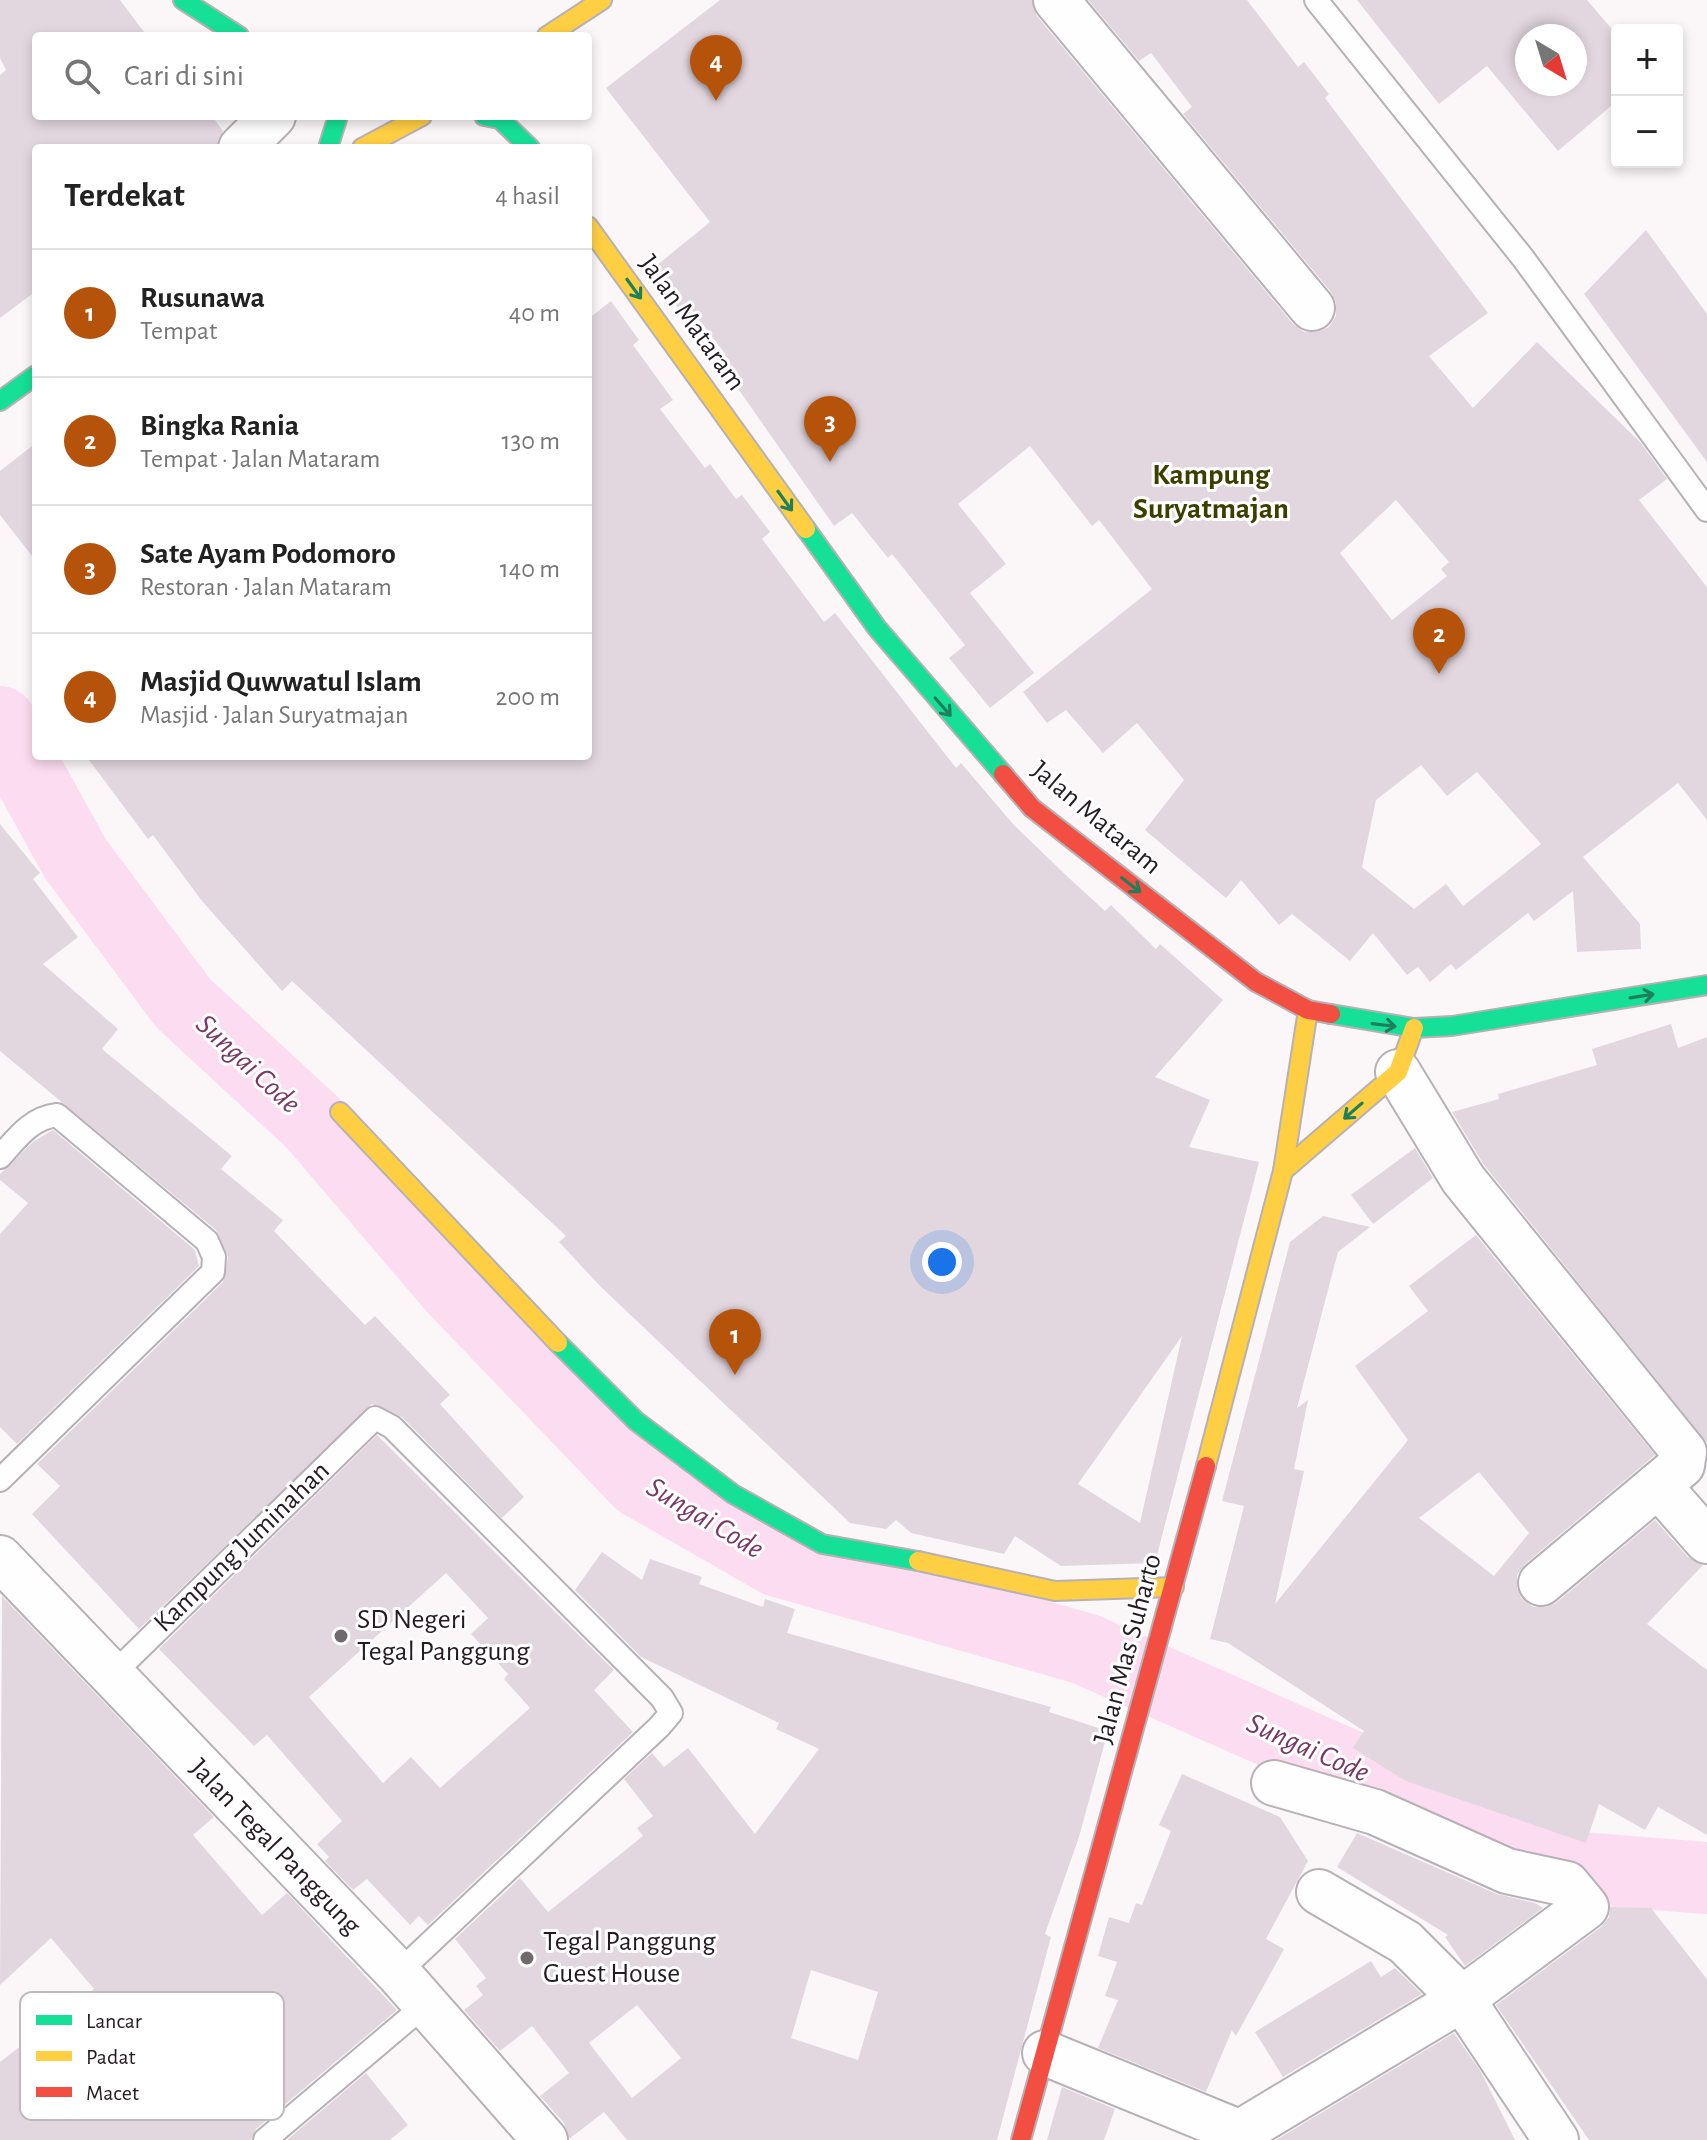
<!DOCTYPE html>
<html lang="id">
<meta charset="utf-8">
<style>
:root{--surface:#fff;--page:#f2f2f2;--text:#222;--muted:#767676;--line:#e0e0e0;--accent:#b45309}
body{margin:0;font-family:"Alegreya Sans",sans-serif;background:var(--page);color:var(--text)}
.controls{position:absolute;right:24px;top:24px;display:grid;overflow:hidden;border-radius:8px;box-shadow:0 4px 12px #0003}
.controls button{width:72px;height:72px;display:grid;place-items:center;padding:0;border:0;border-bottom:2px solid var(--line);background:var(--surface);color:var(--text);font:40px sans-serif}
.compass{position:absolute;left:1515px;top:24px;width:72px;height:72px;border-radius:50%;background:var(--surface);box-shadow:0 4px 12px #0003;rotate:142deg}
.you{position:absolute;left:942px;top:1262px;width:28px;height:28px;margin:-20px;border:6px solid #fff;border-radius:50%;background:#1a73e8;box-shadow:0 0 0 12px #1a73e833}
.badge{display:grid;place-items:center;width:52px;height:52px;border-radius:50%;background:var(--accent);color:#fff;font-size:26px;font-weight:700}
.pin{position:absolute;translate:-50% -66px;filter:drop-shadow(0 2px 4px #0008)}
.pin::after{content:'';position:absolute;top:42px;width:28px;height:24px;background:inherit;clip-path:polygon(0 0,100% 0,50% 100%)}
.list{margin:0;padding:0;list-style:none}
h2{display:flex;justify-content:space-between;align-items:center;height:104px;margin:0;padding:0 32px;font-size:34px}
h2 small{font-size:26px;font-weight:400;color:var(--muted)}
.list li{display:grid;grid-template-columns:52px 1fr auto;gap:24px;align-items:center;box-sizing:border-box;height:128px;padding:0 32px;border-top:2px solid var(--line)}
.list b{display:block;font-size:30px;white-space:nowrap}
.list p{margin:0;font-size:26px;white-space:nowrap;color:var(--muted)}
.list em{font-size:26px;font-style:normal;color:var(--muted)}
.icon{flex:none;width:44px;height:44px;fill:none;stroke:currentColor;stroke-width:2;stroke-linecap:round;stroke-linejoin:round}
.map{position:relative;flex:none;width:1707px;height:2140px;overflow:hidden}
.search{position:absolute;background:var(--surface);box-shadow:0 4px 12px #0003;left:32px;top:32px;width:560px;height:88px;display:flex;align-items:center;gap:20px;box-sizing:border-box;padding:0 28px;border-radius:8px;color:var(--muted);font-size:30px}
.panel{position:absolute;background:var(--surface);box-shadow:0 4px 12px #0003;left:32px;top:144px;width:560px;height:616px;border-radius:8px}
.map>svg:first-child{display:block}
.lines{fill:none;stroke-linecap:round;stroke-linejoin:round}
.river{stroke:#fcdcf0;stroke-width:72}
.building{fill:#e3d7df;fill-rule:evenodd}
.lane-casing{stroke:#b7b1b5;stroke-width:26}
.street-casing{stroke:#b7b1b5;stroke-width:48}
.fast-casing{stroke:#b7b1b5;stroke-width:22}
.slow-casing{stroke:#b7b1b5;stroke-width:22}
.jam-casing{stroke:#b7b1b5;stroke-width:22}
.lane{stroke:#fefefe;stroke-width:22}
.street{stroke:#fefefe;stroke-width:44}
.fast{stroke:#16e098;stroke-width:18}
.slow{stroke:#ffcf43;stroke-width:18}
.jam{stroke:#f24e42;stroke-width:18}
.oneway{stroke:#1e7e5d}
.poi-dot{fill:#71686d;stroke:#fff;stroke-width:3}
.labels{text-anchor:middle;dominant-baseline:central;stroke-width:6;stroke-linejoin:round;paint-order:stroke}
.street-label{font-size:28px;fill:#261b22;stroke:#fff}
.poi-label{font-size:28px;fill:#261b22;stroke:#fff;text-anchor:start}
.neighbourhood-label{font-size:30px;font-weight:bold;fill:#3d3f00;stroke:#fff}
.water-label{font-size:30px;font-style:italic;fill:#7a3867;stroke:#fff}
.key{fill:#fff;stroke:#bebbbd;stroke-width:2}
.key-label{font-size:22px;fill:#261b22}
</style>
<div class="map">
<svg width="1707" height="2140" viewBox="0 0 1707 2140">
<rect width="100%" height="100%" fill="#fbf7f9"/>
<g class="lines">
<!-- river -->
<path class="river" d="M0,722L75,858L183,1003L313,1123L454,1288L640,1482L778,1561L1085,1649L1580,1868L1707,1878"/>
</g>
<!-- building -->
<g class="building">
<path d="M0,0H120L147,36H36V116H212L223,131L217,148H36V291L0,318V75L6,70L0,58Z"/>
<path d="M720,0H1032L1037,16L1293,324L1304,332H1317L1329,327L1336,316V303L1331,292L1183,114L1192,107L1151,53L1139,61L1088,0H1247L1298,67L1304,62L1329,94L1325,98L1488,313L1429,356L1473,408L1537,342L1640,442L1667,479L1639,500L1707,587V820L1678,783L1583,857L1640,924L1641,949L1577,952L1573,891L1534,921L1528,913L1456,970L1451,964L1430,982L1418,967L1407,975L1373,933L1350,961L1292,914L1279,925L1241,880L1226,898L1190,868L1145,830L1184,780L1137,723L1103,753L1066,710L1047,723L1023,692L1152,589L1099,520L1092,526L1030,446L958,504L1006,564L970,593L1034,673L990,708L949,658L965,645L892,554L888,558L852,513L834,526L718,360L726,355L687,304L679,310L651,270L710,222L606,88ZM1396,500L1449,562L1441,569L1447,576L1392,620L1340,553ZM1421,765L1447,796L1477,772L1541,844L1463,906L1446,884L1414,909L1362,867L1376,800Z"/>
<path d="M1357,0H1587L1617,35V101L1558,151L1487,66L1439,104ZM1527,36H1575V84H1527Z"/>
<path d="M1646,230L1707,314V462L1584,294Z"/>
<path d="M611,301L639,340L633,345L673,400L660,409L705,468L710,464L736,499L742,495L770,532L762,539L824,622L835,613L956,768L961,763L1013,824L1070,879L1105,911L1111,905L1156,949L1160,944L1223,1000L1155,1077L1210,1100L1189,1147L1259,1162L1155,1563L1061,1566L1015,1536L1004,1554L911,1533L896,1520L886,1529L850,1523L600,1286L559,1242L566,1236L292,981L282,991L202,901L153,835L148,839L86,756H588V319ZM1182,1336L1140,1523L1078,1484Z"/>
<path d="M36,443V561L0,515V471Z"/>
<path d="M0,824L40,873L33,879L78,937L43,964L118,1029L102,1049L232,1156L221,1169L283,1220L274,1231L365,1325L375,1316L450,1395L440,1404L524,1497L502,1518L402,1417L372,1404L139,1629L32,1514L60,1486L37,1464L223,1282L228,1257L216,1230L0,1051Z"/>
<path d="M1671,1024L1678,1048L1707,1037V1443L1484,1165L1452,1112L1499,1099L1498,1094L1597,1065L1592,1049Z"/>
<path d="M53,1130L195,1250L199,1266L17,1444L0,1427V1234L28,1203L0,1180V1174L34,1141Z"/>
<path d="M1415,1148L1433,1178L1373,1224L1351,1195Z"/>
<path d="M1323,1216L1370,1227L1338,1252L1297,1408L1308,1400L1294,1469L1304,1471L1275,1604L1408,1440L1355,1366L1428,1311L1409,1286L1476,1235L1655,1455L1525,1564L1517,1575V1588L1521,1598L1533,1607H1546L1556,1603L1655,1520L1688,1557L1703,1565L1647,1624L1707,1670V1835L1658,1807L1645,1830L1599,1804L1586,1843L1406,1781L1353,1748L1364,1731L1228,1643L1210,1639L1244,1506L1222,1501L1290,1242ZM1479,1472L1529,1533L1494,1576L1419,1518Z"/>
<path d="M377,1435L614,1670L594,1690L633,1732L428,1925L419,1916L410,1925L367,1879L353,1890L325,1861L329,1857L317,1844L342,1821L267,1735L254,1746L159,1649ZM446,1573L488,1618L471,1634L508,1674L504,1679L530,1708L440,1788L411,1757L383,1783L309,1697Z"/>
<path d="M602,1552L642,1580L650,1559L702,1577L699,1584L763,1607L765,1599L795,1609L787,1633L1051,1707L1049,1712L1108,1731L1079,1837L1045,1934L1051,1937L997,2140H627L604,2112L569,2139L564,2123L540,2096L569,2073L532,2026L500,2051L464,2010L483,1995L476,1986L486,1978L455,1939L520,1878L548,1912L643,1836L637,1828L653,1816L624,1779L652,1753L664,1767L688,1748L755,1834L819,1749L776,1729L779,1723L641,1657L575,1590ZM811,1970L878,1992L858,2060L791,2038ZM637,2005L681,2058L632,2098L589,2043Z"/>
<path d="M2,1596L214,1817L193,1835L262,1915L287,1893L397,2010L256,2129L251,2140H0V2062L94,1989L51,1938L0,1985Z"/>
<path d="M1182,1774L1280,1817L1308,1861L1266,1939L1284,1949L1236,2036L1232,2030L1206,2092L1098,2048L1118,2000L1105,1996L1117,1962L1098,1956L1109,1917L1129,1923L1136,1903L1142,1905L1171,1831L1159,1825Z"/>
<path d="M1357,1833L1497,1894L1535,1903L1543,1908L1465,1966L1445,1937L1448,1935L1337,1867Z"/>
<path d="M1610,1907L1651,1908L1707,1979V2140H1589L1496,2005L1601,1927L1609,1917Z"/>
<path d="M1371,1961L1381,1977L1395,1968L1422,1994L1283,2077L1255,2032Z"/>
<path d="M1454,2033L1481,2072L1515,2140H1276Z"/>
<path d="M366,2073L408,2125L390,2140H287Z"/>
<path d="M1062,2087L1115,2109L1104,2140H1047Z"/>
</g>
<g class="lines">
<defs>
<g id="lane">
<path d="M1316,0L1523,258L1707,510"/>
<path d="M0,1157C17,1138 31,1118 57,1115L207,1241L214,1257L213,1272L0,1480"/>
<path d="M110,1677L375,1418L392,1427L662,1698L671,1713L659,1727L398,1973"/>
<path d="M265,2140L426,2004"/>
</g>
<g id="street">
<path d="M1056,0L1312,308"/>
<path d="M241,148L273,116"/>
<path d="M1398,1072L1463,1179L1684,1452L1682,1465L1541,1583"/>
<path d="M1658,1485L1707,1541"/>
<path d="M0,1558L398,1973L545,2140"/>
<path d="M1319,1892L1405,1942L1462,1999L1556,2140"/>
<path d="M1045,2053L1236,2131L1244,2130L1462,1999L1586,1907L1567,1884L1507,1871L1375,1812L1274,1783"/>
</g>
<g id="fast">
<path d="M183,0L239,36"/>
<path d="M484,116L500,119L530,148"/>
<path d="M328,148L338,116"/>
<path d="M0,401L36,375"/>
<path d="M806,529L877,628L1003,774"/>
<path d="M1331,1014L1414,1028L1452,1026L1707,985"/>
<path d="M558,1343L636,1421L733,1494L822,1544L918,1561"/>
</g>
<g id="slow">
<path d="M547,36L602,0"/>
<path d="M362,148L422,116"/>
<path d="M588,226L806,529"/>
<path d="M340,1112L558,1343"/>
<path d="M1283,1171L1398,1072L1414,1028"/>
<path d="M1206,1466L1283,1171L1308,1010"/>
<path d="M918,1561L1055,1591L1174,1587"/>
</g>
<g id="jam">
<path d="M1003,774L1032,808L1256,982L1308,1010L1331,1014"/>
<path d="M1021,2140L1206,1466"/>
</g>
</defs>
<!-- lane casing -->
<use href="#lane" class="lane-casing"/>
<!-- street casing -->
<use href="#street" class="street-casing"/>
<!-- fast casing -->
<use href="#fast" class="fast-casing"/>
<!-- slow casing -->
<use href="#slow" class="slow-casing"/>
<!-- jam casing -->
<use href="#jam" class="jam-casing"/>
<!-- lane -->
<use href="#lane" class="lane"/>
<!-- street -->
<use href="#street" class="street"/>
<!-- fast -->
<use href="#fast" class="fast"/>
<!-- slow -->
<use href="#slow" class="slow"/>
<!-- jam -->
<use href="#jam" class="jam"/>
</g>
<!-- one-way arrows -->
<defs><path id="oneway-shaft" d="M-6 0H5M1.5-3L5.5 0L1.5 3" fill="none" stroke-width="1.6" stroke-linecap="round" stroke-linejoin="round" transform="scale(2)"/></defs>
<g class="oneway">
<use href="#oneway-shaft" transform="translate(634 289) rotate(54)"/>
<use href="#oneway-shaft" transform="translate(785 501) rotate(54)"/>
<use href="#oneway-shaft" transform="translate(943 707) rotate(49)"/>
<use href="#oneway-shaft" transform="translate(1131 885) rotate(38)"/>
<use href="#oneway-shaft" transform="translate(1642 996) rotate(-9)"/>
<use href="#oneway-shaft" transform="translate(1384 1025) rotate(7)"/>
<use href="#oneway-shaft" transform="translate(1353 1111) rotate(139)"/>
</g>
<!-- markers -->
<g class="poi-dot">
<circle cx="341" cy="1636" r="8"/>
<circle cx="527" cy="1958" r="8"/>
</g>
<g class="labels">
<!-- street labels -->
<g class="street-label">
<text transform="translate(692 323) rotate(54)">Jalan Mataram</text>
<text transform="translate(1096 818) rotate(40)">Jalan Mataram</text>
<text transform="translate(242 1547) rotate(-44)">Kampung Juminahan</text>
<text transform="translate(1128 1649) rotate(-75)">Jalan Mas Suharto</text>
<text transform="translate(275 1847) rotate(46)">Jalan Tegal Panggung</text>
</g>
<!-- poi labels -->
<g class="poi-label">
<text x="357" y="1620">SD Negeri<tspan x="357" dy="32">Tegal Panggung</tspan></text>
<text x="543" y="1942">Tegal Panggung<tspan x="543" dy="32">Guest House</tspan></text>
</g>
<!-- neighbourhood labels -->
<g class="neighbourhood-label">
<text x="1211" y="475">Kampung<tspan x="1211" dy="34">Suryatmajan</tspan></text>
</g>
<!-- water labels -->
<g class="water-label">
<text transform="translate(248 1064) rotate(43)">Sungai Code</text>
<text transform="translate(705 1518) rotate(31)">Sungai Code</text>
<text transform="translate(1308 1748) rotate(24)">Sungai Code</text>
</g>
</g>
<!-- legend -->
<rect x="20" y="1992" width="264" height="128" rx="12" class="key"/>
<rect x="36" y="2015" width="36" height="10" fill="#16e098"/>
<rect x="36" y="2051" width="36" height="10" fill="#ffcf43"/>
<rect x="36" y="2087" width="36" height="10" fill="#f24e42"/>
<g class="key-label">
<text x="86" y="2028">Lancar</text>
<text x="86" y="2064">Padat</text>
<text x="86" y="2100">Macet</text>
</g>
</svg>
<div class="controls">
<button>+</button>
<button>−</button>
</div>
<svg class="compass" viewBox="-18 -18 36 36"><path d="M0-13l5 13h-10z" fill="#e53935"/><path d="M0 13l5-13h-10z" fill="#767676"/></svg>
<div class="you"></div>
<div class="pin badge" style="left:735px;top:1375px">1</div>
<div class="pin badge" style="left:1439px;top:674px">2</div>
<div class="pin badge" style="left:830px;top:462px">3</div>
<div class="pin badge" style="left:716px;top:101px">4</div>
<div class="search"><svg class="icon" aria-label="search" viewBox="0 0 24 24"><circle cx="10" cy="10" r="6"/><path d="M15 15l6 6"/></svg>Cari di sini</div>
<section class="panel">
<h2>Terdekat<small>4 hasil</small></h2>
<ul class="list">
<li><span class="badge">1</span><div><b>Rusunawa</b><p>Tempat</p></div><em>40 m</em></li>
<li><span class="badge">2</span><div><b>Bingka Rania</b><p>Tempat · Jalan Mataram</p></div><em>130 m</em></li>
<li><span class="badge">3</span><div><b>Sate Ayam Podomoro</b><p>Restoran · Jalan Mataram</p></div><em>140 m</em></li>
<li><span class="badge">4</span><div><b>Masjid Quwwatul Islam</b><p>Masjid · Jalan Suryatmajan</p></div><em>200 m</em></li>
</ul>
</section>
</div>
